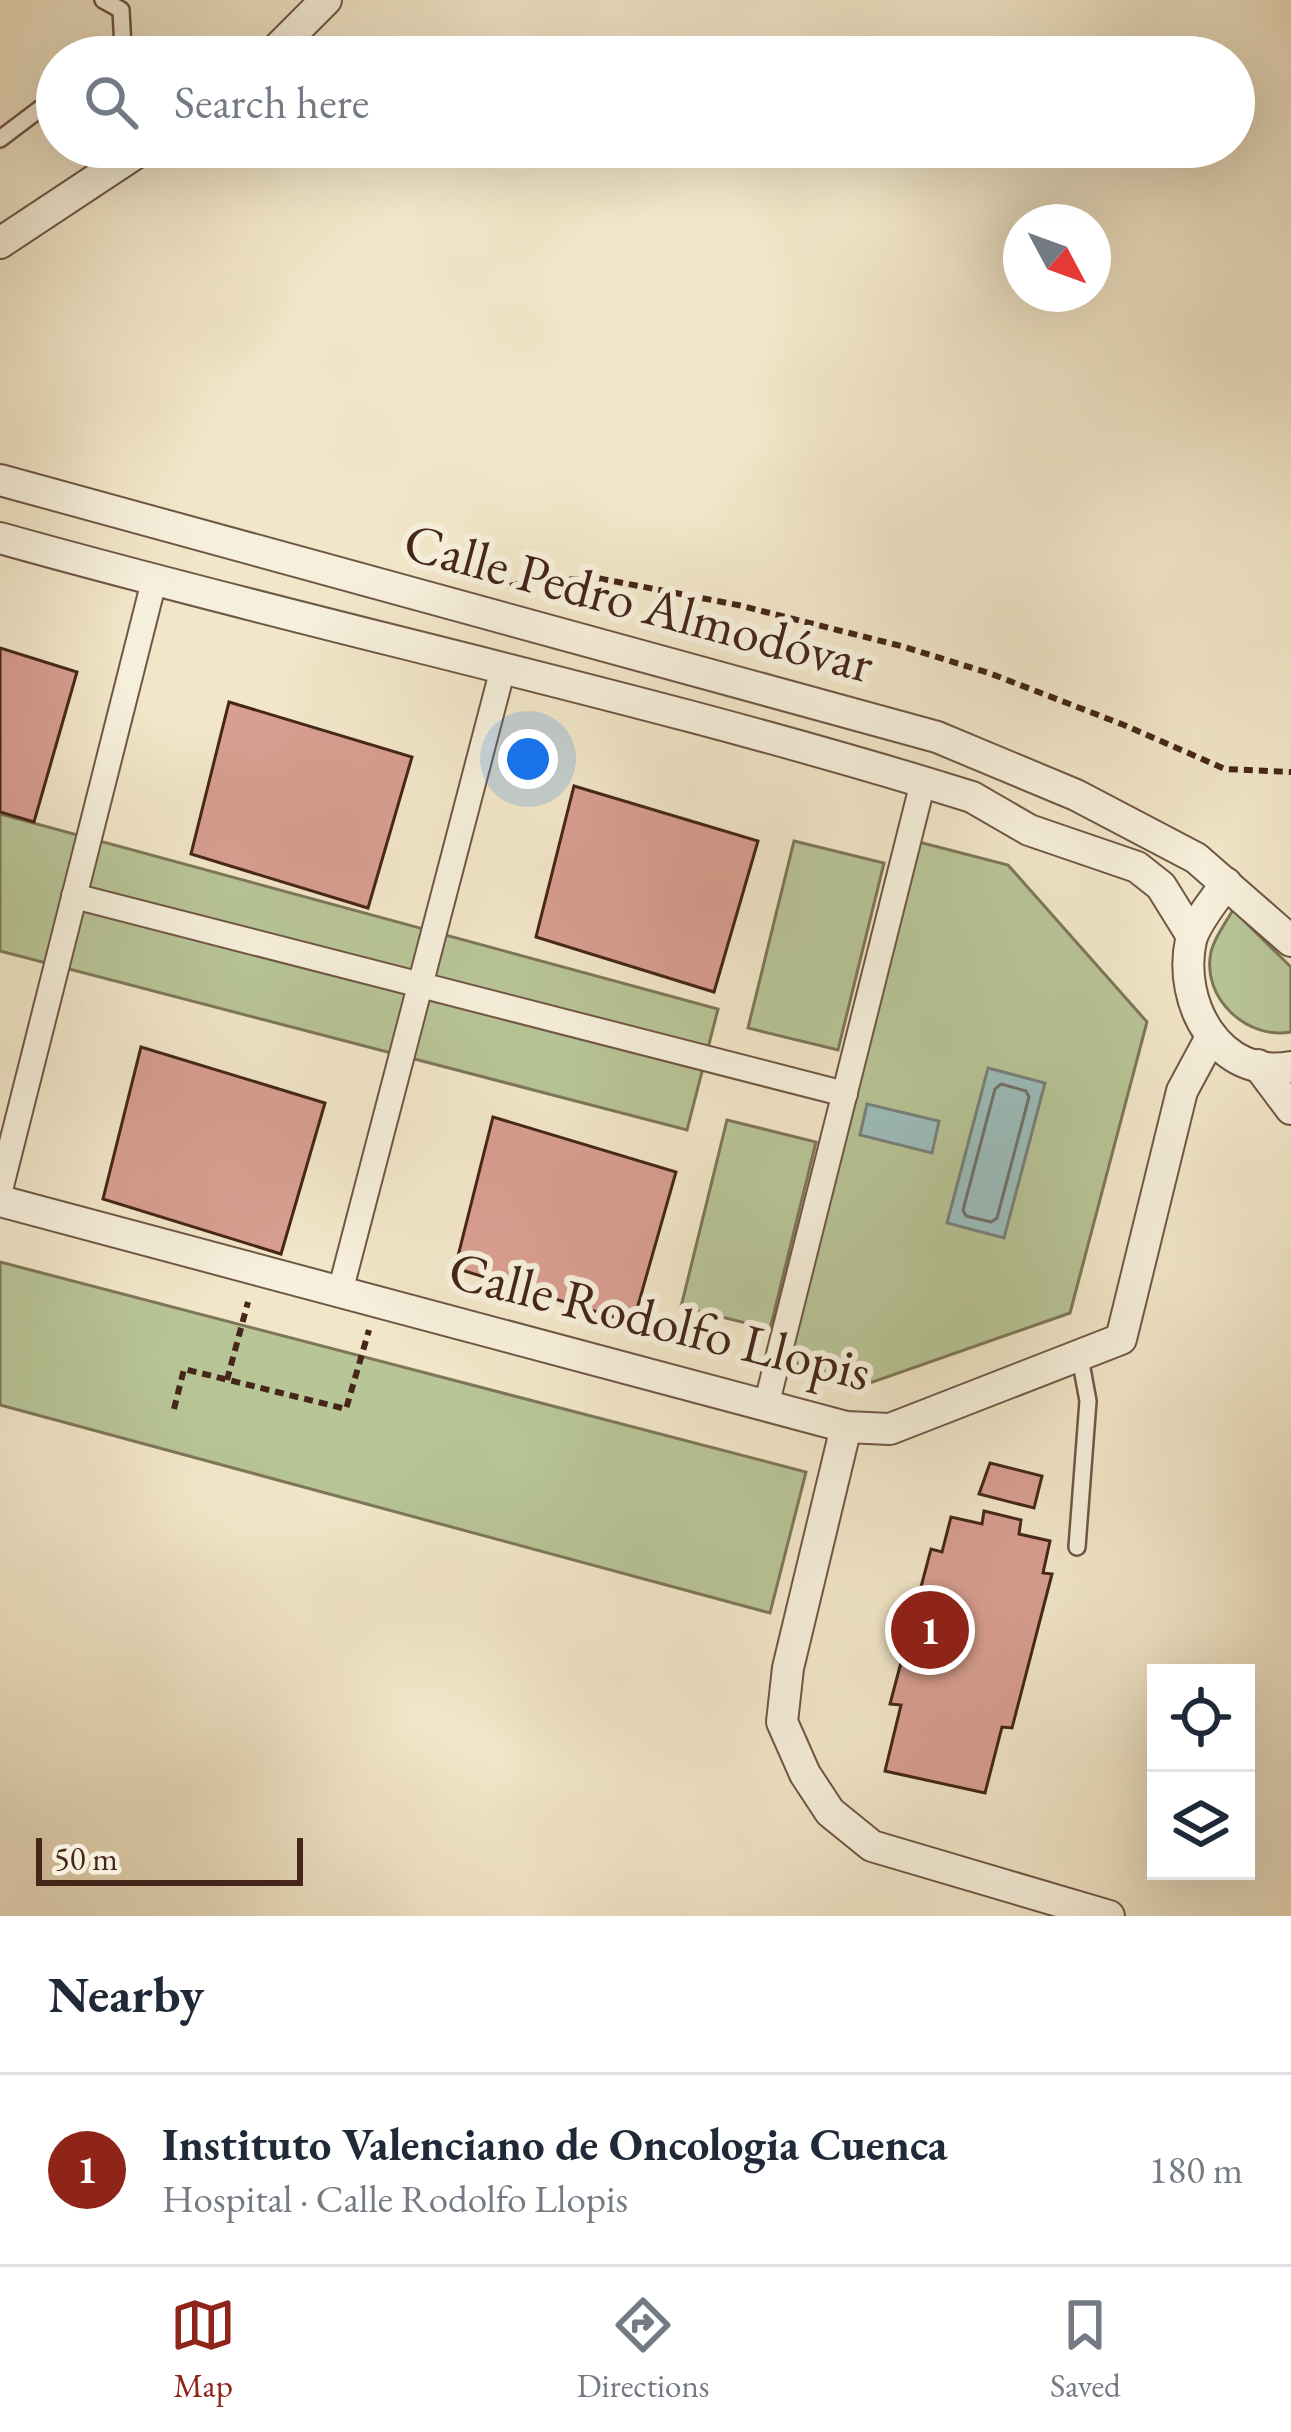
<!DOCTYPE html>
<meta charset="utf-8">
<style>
:root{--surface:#fff;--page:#f2f2f3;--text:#1f2937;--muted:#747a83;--line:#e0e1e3;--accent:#8f2418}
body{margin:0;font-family:"EB Garamond",serif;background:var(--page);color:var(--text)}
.controls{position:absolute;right:36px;bottom:36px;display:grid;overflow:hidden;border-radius:0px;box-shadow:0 12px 48px #0002}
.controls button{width:108px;height:108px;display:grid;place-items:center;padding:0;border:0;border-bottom:3px solid var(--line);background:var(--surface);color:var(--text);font:60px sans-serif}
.compass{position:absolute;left:1003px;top:204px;width:108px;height:108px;border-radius:50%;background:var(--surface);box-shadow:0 12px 48px #0002;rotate:131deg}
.scale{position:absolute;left:36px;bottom:30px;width:267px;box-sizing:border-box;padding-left:12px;border:6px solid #452619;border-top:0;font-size:33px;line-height:42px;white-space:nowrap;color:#452619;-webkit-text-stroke:9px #f6efdb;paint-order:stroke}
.you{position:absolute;left:528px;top:759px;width:42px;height:42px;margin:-30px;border:9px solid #fff;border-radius:50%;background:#1a73e8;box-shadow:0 0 0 18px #1a73e833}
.badge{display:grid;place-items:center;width:78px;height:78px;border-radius:50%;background:var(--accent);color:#fff;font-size:39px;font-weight:700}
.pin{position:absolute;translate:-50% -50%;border:6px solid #fff;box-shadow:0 3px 12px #0006}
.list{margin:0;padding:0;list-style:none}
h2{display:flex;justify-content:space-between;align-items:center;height:156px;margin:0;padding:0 48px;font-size:51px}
h2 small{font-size:39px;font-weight:400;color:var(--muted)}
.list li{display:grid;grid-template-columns:78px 1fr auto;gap:36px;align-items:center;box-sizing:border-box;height:192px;padding:0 48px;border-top:3px solid var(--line)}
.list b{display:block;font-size:45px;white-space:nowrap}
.list p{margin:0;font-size:39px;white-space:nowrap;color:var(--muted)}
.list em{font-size:39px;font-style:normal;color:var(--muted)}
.icon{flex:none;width:66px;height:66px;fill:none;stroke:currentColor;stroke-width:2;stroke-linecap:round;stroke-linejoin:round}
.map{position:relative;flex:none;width:1291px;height:1916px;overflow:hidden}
.search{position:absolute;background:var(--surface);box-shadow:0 12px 48px #0002;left:36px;right:36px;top:36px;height:132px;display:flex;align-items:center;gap:30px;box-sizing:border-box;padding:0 42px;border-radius:66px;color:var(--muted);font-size:45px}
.sheet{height:348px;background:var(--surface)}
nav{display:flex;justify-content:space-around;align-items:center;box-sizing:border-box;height:168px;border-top:3px solid var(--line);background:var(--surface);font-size:33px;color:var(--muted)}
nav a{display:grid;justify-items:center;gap:6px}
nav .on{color:var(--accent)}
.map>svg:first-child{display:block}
.green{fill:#b8c597;stroke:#7e7658;stroke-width:3}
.water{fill:#9cbebd;stroke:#79817b;stroke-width:3}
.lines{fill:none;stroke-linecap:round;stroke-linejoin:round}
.shore{stroke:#70726b;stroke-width:3}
.building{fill:#d89e90;stroke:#452619;stroke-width:3}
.service-casing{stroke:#705645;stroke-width:20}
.pedestrian-casing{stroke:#705645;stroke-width:28}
.minor-casing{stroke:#705645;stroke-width:34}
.path{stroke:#452619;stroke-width:6;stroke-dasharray:9 6;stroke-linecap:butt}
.service{stroke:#f6efdb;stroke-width:15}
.pedestrian{stroke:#f6efdb;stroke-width:24}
.minor{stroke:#f6efdb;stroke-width:30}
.labels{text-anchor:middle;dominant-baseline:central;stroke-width:12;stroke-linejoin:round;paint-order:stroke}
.street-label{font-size:54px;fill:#452619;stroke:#f6efdb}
</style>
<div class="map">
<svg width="1291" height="1916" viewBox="0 0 1291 1916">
<rect width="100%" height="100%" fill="#f1e6c8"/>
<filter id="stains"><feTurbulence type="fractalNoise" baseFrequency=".00167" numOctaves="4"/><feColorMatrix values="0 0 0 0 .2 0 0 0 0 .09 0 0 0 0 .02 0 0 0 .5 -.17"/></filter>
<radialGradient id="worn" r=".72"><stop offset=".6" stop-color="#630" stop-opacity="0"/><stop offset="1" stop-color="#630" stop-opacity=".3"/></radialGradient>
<!-- green -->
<g class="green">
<path d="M0,814L718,1009L687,1130L0,951Z"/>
<path d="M794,841L884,863L838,1050L748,1028Z"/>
<path d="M915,841L1008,865L1147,1022L1070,1313L870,1383L785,1360Z"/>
<path d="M1233,910L1291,967V1032C1247,1040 1201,998 1211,952C1214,938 1226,922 1233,910Z"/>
<path d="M727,1120L816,1142L770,1329L681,1307Z"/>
<path d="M0,1262L806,1472L770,1613L0,1405Z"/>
</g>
<!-- water -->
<g class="water">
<path d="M988,1068L1045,1083L1004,1238L947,1223Z"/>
<path d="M867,1104L939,1121L932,1153L860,1135Z"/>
</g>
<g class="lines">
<!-- shore -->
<path class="shore" d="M1001,1084L1026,1091L1029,1097L997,1218L991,1222L966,1216L963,1210L995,1089Z"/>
</g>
<!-- building -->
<g class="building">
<path d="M0,648L77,672L34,822L0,812Z"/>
<path d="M229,702L412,757L368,908L191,854Z"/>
<path d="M574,786L758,841L714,992L536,937Z"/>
<path d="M141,1047L325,1103L281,1254L103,1199Z"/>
<path d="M493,1117L676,1172L633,1323L455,1268Z"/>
<path d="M990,1463L1042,1476L1034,1508L979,1494Z"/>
<path d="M984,1511L1021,1520L1019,1534L1050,1541L1043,1573L1052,1574L1012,1728L1002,1727L985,1793L885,1771L901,1705L890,1704L931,1549L942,1552L951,1517L982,1524Z"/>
</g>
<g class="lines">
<defs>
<g id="service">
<path d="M103,0L121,10L123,48L111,57"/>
<path d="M0,139L57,96"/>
<path d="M1077,1547L1088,1401L1079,1352"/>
</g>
<g id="pedestrian">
<path d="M74,896L845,1094"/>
<path d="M0,1190L154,581"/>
<path d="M340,1292L503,668"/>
<path d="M766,1406L923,782"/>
</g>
<g id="minor">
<path d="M269,57L326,0"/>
<path d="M0,243L145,147"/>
<path d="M0,480L937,737L1076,795L1196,858L1291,941"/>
<path d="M0,538C323,629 652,697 972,797L1029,830L1137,867L1161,886L1192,936"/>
<path d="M1226,883C1215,900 1196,921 1191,940C1177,1003 1219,1080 1291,1067"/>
<path d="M1258,1065L1291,1109"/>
<path d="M0,1201L846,1427L890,1429L1121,1339L1182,1091L1210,1039"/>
<path d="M846,1427L788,1668L782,1722L805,1774L830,1812L872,1846L1109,1916"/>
</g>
</defs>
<!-- service casing -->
<use href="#service" class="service-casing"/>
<!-- pedestrian casing -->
<use href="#pedestrian" class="pedestrian-casing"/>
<!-- minor casing -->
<use href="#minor" class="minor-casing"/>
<!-- path -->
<g class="path">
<path d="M510,586L526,582L597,578L738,605L901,646L989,673L1124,725L1225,769L1291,772"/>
<path d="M227,1380L248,1302"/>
<path d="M174,1409L184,1369L346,1409L369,1330"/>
</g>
<!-- service -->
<use href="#service" class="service"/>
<!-- pedestrian -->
<use href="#pedestrian" class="pedestrian"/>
<!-- minor -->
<use href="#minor" class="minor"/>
</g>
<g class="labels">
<!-- street labels -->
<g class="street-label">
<text transform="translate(639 602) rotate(15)">Calle Pedro Almodóvar</text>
<text transform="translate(660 1320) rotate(14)">Calle Rodolfo Llopis</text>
</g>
</g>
<rect width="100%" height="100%" filter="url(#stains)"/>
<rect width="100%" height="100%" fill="url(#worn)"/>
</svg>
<div class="controls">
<button><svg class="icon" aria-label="locate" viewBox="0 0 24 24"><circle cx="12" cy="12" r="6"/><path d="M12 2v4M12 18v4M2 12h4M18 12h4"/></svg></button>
<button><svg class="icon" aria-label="layers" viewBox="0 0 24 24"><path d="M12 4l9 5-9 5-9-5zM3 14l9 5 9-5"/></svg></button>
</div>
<svg class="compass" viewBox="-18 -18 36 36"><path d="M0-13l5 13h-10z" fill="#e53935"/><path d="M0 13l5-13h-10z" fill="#747a83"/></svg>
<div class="scale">50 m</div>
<div class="you"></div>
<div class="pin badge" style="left:930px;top:1630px">1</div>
<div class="search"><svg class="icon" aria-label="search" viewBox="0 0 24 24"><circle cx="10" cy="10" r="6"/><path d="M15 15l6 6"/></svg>Search here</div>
</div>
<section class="sheet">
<h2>Nearby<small></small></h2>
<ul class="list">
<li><span class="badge">1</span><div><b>Instituto Valenciano de Oncologia Cuenca</b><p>Hospital · Calle Rodolfo Llopis</p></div><em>180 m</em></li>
</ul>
</section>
<nav>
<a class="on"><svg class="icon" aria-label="map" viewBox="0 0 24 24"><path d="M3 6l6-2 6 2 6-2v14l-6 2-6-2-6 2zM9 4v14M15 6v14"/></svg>Map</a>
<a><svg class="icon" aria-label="directions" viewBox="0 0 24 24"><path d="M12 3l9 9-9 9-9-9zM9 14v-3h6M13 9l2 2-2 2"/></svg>Directions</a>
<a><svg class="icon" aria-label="saved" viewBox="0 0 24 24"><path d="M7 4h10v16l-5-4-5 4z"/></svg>Saved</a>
</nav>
